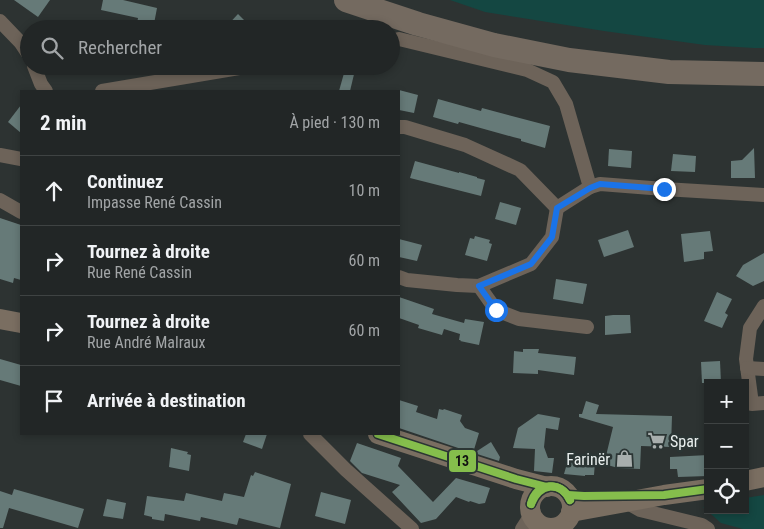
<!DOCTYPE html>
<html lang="fr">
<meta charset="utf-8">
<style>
:root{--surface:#222626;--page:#2e3232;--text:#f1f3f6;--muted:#a2a5a7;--line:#3f4343}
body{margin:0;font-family:"Roboto Condensed",sans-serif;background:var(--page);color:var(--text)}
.controls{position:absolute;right:15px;bottom:15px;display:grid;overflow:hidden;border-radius:0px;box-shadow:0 2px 8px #0003}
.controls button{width:45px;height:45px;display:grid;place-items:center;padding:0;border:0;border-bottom:1px solid var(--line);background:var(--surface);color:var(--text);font:25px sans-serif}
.stop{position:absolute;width:15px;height:15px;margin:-11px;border:4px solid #1a73e8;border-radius:50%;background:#fff}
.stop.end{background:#1a73e8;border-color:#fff;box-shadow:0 1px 5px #0008}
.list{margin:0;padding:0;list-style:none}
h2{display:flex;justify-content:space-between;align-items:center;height:65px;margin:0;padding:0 20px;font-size:21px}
h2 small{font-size:16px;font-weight:400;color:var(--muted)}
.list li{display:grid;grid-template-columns:32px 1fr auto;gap:15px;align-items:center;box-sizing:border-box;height:70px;padding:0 20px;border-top:1px solid var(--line)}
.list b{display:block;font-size:19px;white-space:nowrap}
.list p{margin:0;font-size:16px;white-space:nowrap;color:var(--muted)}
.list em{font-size:16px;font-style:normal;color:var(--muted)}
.icon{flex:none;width:28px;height:28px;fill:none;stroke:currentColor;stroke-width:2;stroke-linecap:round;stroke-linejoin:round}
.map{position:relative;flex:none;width:764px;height:529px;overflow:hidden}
.search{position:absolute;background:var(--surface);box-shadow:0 2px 8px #0003;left:20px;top:20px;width:380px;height:55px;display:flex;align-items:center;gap:12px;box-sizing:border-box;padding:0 18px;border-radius:28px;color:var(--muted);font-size:19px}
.panel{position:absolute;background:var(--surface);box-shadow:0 2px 8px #0003;left:20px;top:90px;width:380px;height:345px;border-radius:0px}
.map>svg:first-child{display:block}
.green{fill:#144742}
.building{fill:#667a78}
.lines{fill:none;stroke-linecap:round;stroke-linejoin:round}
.minor{stroke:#6d6359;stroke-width:14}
.secondary{stroke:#7a6e61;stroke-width:20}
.trunk{stroke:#746a60;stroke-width:24}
.bus-1-casing{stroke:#2b3534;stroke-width:11}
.bus-1{stroke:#85be4c;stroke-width:8}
.route{stroke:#1a73e8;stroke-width:6}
.labels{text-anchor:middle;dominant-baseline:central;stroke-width:5;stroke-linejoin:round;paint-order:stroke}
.poi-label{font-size:16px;fill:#eaf0ef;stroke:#2b3534;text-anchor:start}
.line-badge{stroke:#2b3534;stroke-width:2}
.pale-badge-label{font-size:14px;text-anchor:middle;font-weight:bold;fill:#111}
</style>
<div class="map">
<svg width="764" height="529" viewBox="0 0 764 529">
<rect width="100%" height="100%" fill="#2d3332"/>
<!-- green -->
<g class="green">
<path d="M450,0H764V48H754L705,45L604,31L485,12Z"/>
<path d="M764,495V529H743L721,523L703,507L708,506V510H745V498Z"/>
</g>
<!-- building -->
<g class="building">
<path d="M14,0H50L38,17Z"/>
<path d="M103,0H123L157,8L153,29H136L138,18L101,10Z"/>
<path d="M238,14L253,29H224Z"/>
<path d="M346,66H356L350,91H339Z"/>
<path d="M399,90L418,95L414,113L399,110Z"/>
<path d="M438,99L481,111L482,108L550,126L545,148L521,141V139L513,137L459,122L458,124L433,117Z"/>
<path d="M21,105V133L8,122Z"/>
<path d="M754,148L755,178H731V161L742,160Z"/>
<path d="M609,149L632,151L631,168L608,166Z"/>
<path d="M673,154L696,156L695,172L671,171Z"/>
<path d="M415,161L459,173V172L477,177V178L485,180L481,196L410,178Z"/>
<path d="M500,202L521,208L516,225L495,219Z"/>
<path d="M0,218L21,225V280L14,278L13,283L0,279Z"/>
<path d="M628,230L634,247L604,257L598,240Z"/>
<path d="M710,231L713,251L704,252V259L684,262L681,234Z"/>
<path d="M475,236L490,240L489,243L492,244L487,261L465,255L470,238L474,239Z"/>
<path d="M399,239L422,245L417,261L399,257Z"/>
<path d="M764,253V281L753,286L736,276L743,265Z"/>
<path d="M556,279L587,284L583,304L553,299Z"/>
<path d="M717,292L732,299L725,313L728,315L722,328L704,321Z"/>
<path d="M399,297L434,309L432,314L464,323L465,319L484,322L479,345L460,341L461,340H459L460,334L444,329L442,335L418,328L419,325L399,318Z"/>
<path d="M613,315H630L631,333L605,335V316Z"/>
<path d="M523,349H539L538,353L576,357L574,375L538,370V374L513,373L514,351L523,352Z"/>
<path d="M0,359L21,365V386L0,380Z"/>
<path d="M720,361L721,383H702L701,362Z"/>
<path d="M399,400L418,406L416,412L437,419L439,409L443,410L444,409L462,415L460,421L465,428L479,433L473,453L399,428Z"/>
<path d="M586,401L599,405L596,414L672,416L671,447L641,446L640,469L618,468L604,464L613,427L579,417V414H582Z"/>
<path d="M538,414L560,418L558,430L546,428L544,447L548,458H554L552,473L534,471L535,449L513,448L518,428Z"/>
<path d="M246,434H267L262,449L243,442Z"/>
<path d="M491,442L500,457L499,461L474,453Z"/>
<path d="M357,443L401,458L398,466L433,502L456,478L490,488L485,503L479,504L470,501L469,502L456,497L436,519L421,523L392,492L400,485L362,473L350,461Z"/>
<path d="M171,448L188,452L187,454L191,455L189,471L169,467Z"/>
<path d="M708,455V476L678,477L677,469H670V457Z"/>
<path d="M568,460L595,462L594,475H585V476L564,474Z"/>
<path d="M255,472L291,484L280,528L239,518L237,525L201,517L200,521L165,514L164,521L152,519V517L144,515L147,496L184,501L186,493L222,501L224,493L244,497L251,475L253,476Z"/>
<path d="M14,489L84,509L78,528L9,508L3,528H0V491L12,495Z"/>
<path d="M321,492L351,500L345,524L315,516Z"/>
<path d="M107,499L126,503L123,519L103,516Z"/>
</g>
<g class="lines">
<!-- minor -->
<g class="minor">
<path d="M0,21L21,43L29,55"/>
<path d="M391,41L399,39L527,70L553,82L566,104L590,187"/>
<path d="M34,66L41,84L46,91"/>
<path d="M102,91L251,66"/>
<path d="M399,127H405L465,145L520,170L557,208"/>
<path d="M0,155L21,159"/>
<path d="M0,200L21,212"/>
<path d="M557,208L590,187L600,184L664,189L764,195"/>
<path d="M399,277L407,280L457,285L479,286L531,264L552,237L557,208"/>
<path d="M479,286L496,310L519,319L587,327"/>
<path d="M764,306L750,328L746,359L752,404L764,403"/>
<path d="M747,368L764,369"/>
<path d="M310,434L346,470L412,529"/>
<path d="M626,502L640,510L702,525L708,529"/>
<path d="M522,529L531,515"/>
<path d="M542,529L544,527"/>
</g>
<!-- secondary -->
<g class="secondary">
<path d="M0,319L21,323"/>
<path d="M378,434L516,479L547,487"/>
<path d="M745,481L764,477"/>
<circle cx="551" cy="507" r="21"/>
<path d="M571,512L664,495L708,489"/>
</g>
<!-- trunk -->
<path class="trunk" d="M346,0L418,24L494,45L569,60L669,72L764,74"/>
<defs>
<g id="bus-1">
<path d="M378,434L516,479L547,487"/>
<path d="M568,495L584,496L664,495L708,489"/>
<path d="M531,504C536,482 561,480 570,500"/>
<path d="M531,504C539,484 560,479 570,500"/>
</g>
</defs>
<!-- bus-1 casing -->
<use href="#bus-1" class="bus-1-casing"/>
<!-- bus-1 -->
<use href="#bus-1" class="bus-1"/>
</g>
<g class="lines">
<!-- route -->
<path class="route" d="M496,310L479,286L531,264L552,237L557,208L590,188L600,184L664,189"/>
</g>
<!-- icons -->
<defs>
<symbol id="supermarket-bare" viewBox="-9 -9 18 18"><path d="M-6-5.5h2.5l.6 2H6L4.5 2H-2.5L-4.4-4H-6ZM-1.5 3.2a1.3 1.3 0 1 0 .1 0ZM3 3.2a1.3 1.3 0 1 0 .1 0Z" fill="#a8aead" stroke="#2b3534" stroke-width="2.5" paint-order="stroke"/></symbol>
<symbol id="shop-bare" viewBox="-9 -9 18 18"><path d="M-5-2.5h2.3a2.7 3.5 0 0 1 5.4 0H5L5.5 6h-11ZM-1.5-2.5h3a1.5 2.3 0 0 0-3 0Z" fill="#a8aead" stroke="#2b3534" stroke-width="2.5" paint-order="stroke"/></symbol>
</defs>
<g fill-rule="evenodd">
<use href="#supermarket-bare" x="644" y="428" width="25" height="25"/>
<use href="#shop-bare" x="612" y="446" width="25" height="25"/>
</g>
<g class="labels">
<!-- poi labels -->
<g class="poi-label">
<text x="670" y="441">Spar</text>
<text x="610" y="459" text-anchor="end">Farinër</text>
</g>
</g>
<rect class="line-badge" x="448" y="449" width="29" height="24" rx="5" fill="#85be4c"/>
<g class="pale-badge-label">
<text x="462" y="466">13</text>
</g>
</svg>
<div class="controls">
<button>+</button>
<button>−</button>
<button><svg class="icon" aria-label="locate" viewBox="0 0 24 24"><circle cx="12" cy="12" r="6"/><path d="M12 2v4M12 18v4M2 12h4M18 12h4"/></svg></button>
</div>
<div class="stop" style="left:496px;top:310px"></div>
<div class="stop end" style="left:664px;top:189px"></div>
<div class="search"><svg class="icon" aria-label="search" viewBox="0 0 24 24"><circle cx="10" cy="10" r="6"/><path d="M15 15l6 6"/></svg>Rechercher</div>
<section class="panel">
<h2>2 min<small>À pied · 130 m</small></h2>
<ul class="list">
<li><svg class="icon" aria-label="ahead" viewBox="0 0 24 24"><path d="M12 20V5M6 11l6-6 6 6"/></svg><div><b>Continuez</b><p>Impasse René Cassin</p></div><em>10 m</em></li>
<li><svg class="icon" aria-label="right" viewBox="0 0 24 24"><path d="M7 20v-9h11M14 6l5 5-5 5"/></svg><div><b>Tournez à droite</b><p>Rue René Cassin</p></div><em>60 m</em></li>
<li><svg class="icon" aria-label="right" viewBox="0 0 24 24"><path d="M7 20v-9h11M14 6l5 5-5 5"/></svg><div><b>Tournez à droite</b><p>Rue André Malraux</p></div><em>60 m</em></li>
<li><svg class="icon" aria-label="arrive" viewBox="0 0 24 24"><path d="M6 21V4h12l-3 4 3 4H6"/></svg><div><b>Arrivée à destination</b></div></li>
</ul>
</section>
</div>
